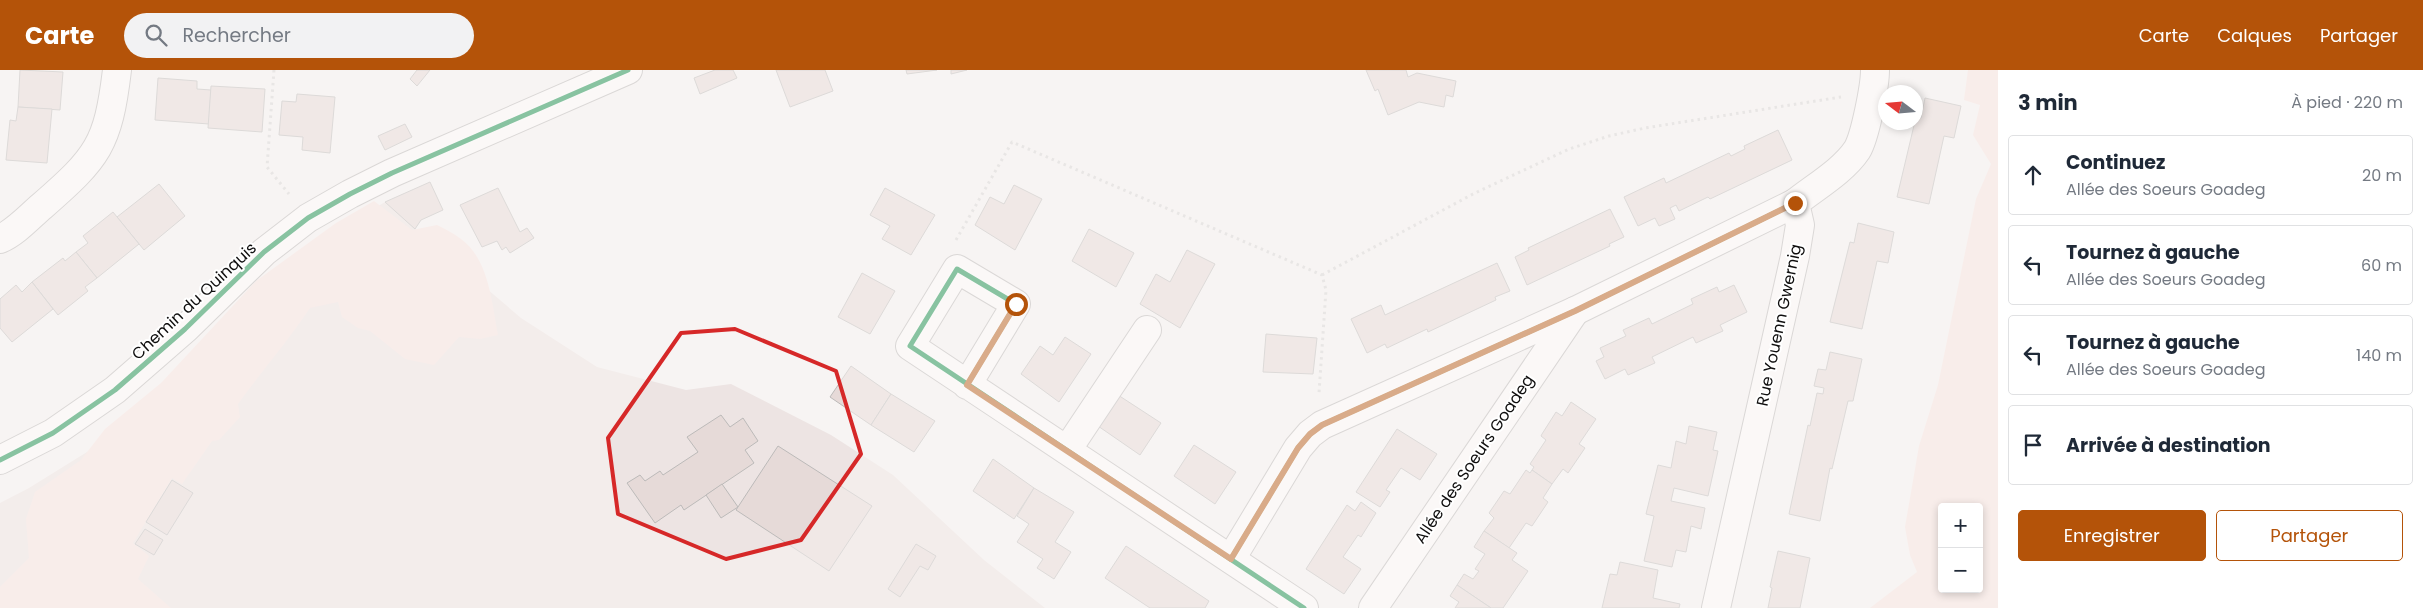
<!DOCTYPE html>
<html lang="fr">
<meta charset="utf-8">
<style>
:root{--surface:#fff;--page:#f2f2f3;--text:#1f2937;--muted:#747a83;--line:#e0e1e3;--accent:#b45309}
body{margin:0;font-family:Poppins,sans-serif;background:var(--page);color:var(--text)}
.controls{position:absolute;right:15px;bottom:15px;display:grid;overflow:hidden;border-radius:5px;box-shadow:0 2px 8px #0003}
.controls button{width:45px;height:45px;display:grid;place-items:center;padding:0;border:0;border-bottom:1px solid var(--line);background:var(--surface);color:var(--text);font:25px sans-serif}
.compass{position:absolute;left:1878px;top:15px;width:45px;height:45px;border-radius:50%;background:var(--surface);box-shadow:0 2px 8px #0003;rotate:286deg}
.stop{position:absolute;width:15px;height:15px;margin:-11px;border:4px solid #b45309;border-radius:50%;background:#fff}
.stop.end{background:#b45309;border-color:#fff;box-shadow:0 1px 5px #0008}
.list{margin:0;padding:0;list-style:none}
h2{display:flex;justify-content:space-between;align-items:center;height:65px;margin:0;padding:0 20px;font-size:21px}
h2 small{font-size:16px;font-weight:400;color:var(--muted)}
.list li{display:grid;grid-template-columns:32px 1fr auto;gap:15px;align-items:center;box-sizing:border-box;height:80px;margin:0 10px 10px;padding:0 10px;border:1px solid var(--line);border-radius:5px}
.list b{display:block;font-size:19px;white-space:nowrap}
.list p{margin:0;font-size:16px;white-space:nowrap;color:var(--muted)}
.list em{font-size:16px;font-style:normal;color:var(--muted)}
.actions{display:flex;gap:10px;padding:15px 20px}
.actions a{flex:1;padding:11px 0;border:1px solid var(--accent);border-radius:5px;text-align:center;font-size:18px;color:var(--accent)}
.actions .main{background:var(--accent);color:#fff}
.icon{flex:none;width:28px;height:28px;fill:none;stroke:currentColor;stroke-width:2;stroke-linecap:round;stroke-linejoin:round}
.map{position:relative;flex:none;width:1998px;height:538px;overflow:hidden}
header{display:flex;align-items:center;gap:30px;box-sizing:border-box;height:70px;padding:0 25px;background:var(--accent);color:#fff}
header strong{font-size:24px}
nav{display:flex;gap:28px;margin-inline-start:auto;font-size:18px}
.search{width:350px;height:45px;background:var(--page);display:flex;align-items:center;gap:12px;box-sizing:border-box;padding:0 18px;border-radius:28px;color:var(--muted);font-size:19px}
main{display:flex}
aside{flex:1;background:var(--surface)}
.map>svg:first-child{display:block}
.built{fill:#ede4e3}
.green{fill:#f9e4e1;fill-rule:evenodd}
.building{fill:#e6dad8;stroke:#bcbab9}
.lines{fill:none;stroke-linecap:round;stroke-linejoin:round}
.minor-casing{stroke:#b7b5b5;stroke-width:30}
.path{stroke:#d6d5d5;stroke-width:3;stroke-dasharray:2.5 4;stroke-linecap:butt}
.minor{stroke:#fefdfd;stroke-width:28}
.cycleway-casing{stroke:#fff;stroke-width:8}
.cycleway{stroke:#00873e;stroke-width:5}
.route{stroke:#b45309;stroke-width:6}
.marked{fill:none;stroke:#d62828;stroke-width:4;stroke-linejoin:round}
.labels{text-anchor:middle;dominant-baseline:central;stroke-width:4;stroke-linejoin:round;paint-order:stroke}
.street-label{font-size:16px;fill:#0f0e0e;stroke:#fff}
</style>
<header>
<strong>Carte</strong>
<div class="search"><svg class="icon" aria-label="search" viewBox="0 0 24 24"><circle cx="10" cy="10" r="6"/><path d="M15 15l6 6"/></svg>Rechercher</div>
<nav><a>Carte</a><a>Calques</a><a>Partager</a></nav>
</header>
<main>
<div class="map">
<svg width="1998" height="538" viewBox="0 0 1998 538">
<rect width="100%" height="100%" fill="#f7f4f3"/>
<!-- built -->
<path class="built" d="M385,132L521,248L597,297L686,320L731,314L831,365L893,405L984,490L1045,538H0V433L29,418L116,364L350,153Z"/>
<!-- green -->
<g class="green">
<path d="M1968,0H1998V538H1870L1917,502L1910,485L1905,457L1919,376L1938,315L1976,129L1991,94L1973,65L1980,35L1964,30ZM1942,437H1979V519H1942Z"/>
<path d="M374,131L412,160L437,155C445,159 453,163 461,169C489,189 492,234 498,265L480,269L459,267L434,295L405,289L370,261L358,258L342,247L338,232L310,238C288,271 262,301 238,334L240,347L219,370L212,371L182,414L172,408L133,473L149,486L138,509L171,538H0V517L29,488L26,449L35,422L81,390L105,359L161,313L256,211L336,153Z"/>
</g>
<!-- building -->
<g class="building">
<path d="M20,0L63,2L60,40L18,37Z"/>
<path d="M430,0L417,16L410,9L417,0Z"/>
<path d="M715,0H733L737,8L700,24L694,8Z"/>
<path d="M776,0H825L833,21L790,37Z"/>
<path d="M906,0H937L907,4Z"/>
<path d="M951,0H967L951,4Z"/>
<path d="M1366,0H1406L1408,7L1417,3L1456,11L1453,27L1446,25L1444,37L1419,32L1388,45L1378,19L1375,21Z"/>
<path d="M158,8L197,11V19L211,20L209,54L155,50Z"/>
<path d="M211,16L265,19L262,62L208,58Z"/>
<path d="M297,24L335,27L330,83L302,80L303,67L279,65L282,31L296,32Z"/>
<path d="M1925,28L1961,36L1954,68L1944,66L1929,134L1897,127L1916,47L1921,48Z"/>
<path d="M18,37L52,39L47,93L6,90L10,50L16,51Z"/>
<path d="M405,54L412,67L385,80L378,66Z"/>
<path d="M1778,60L1792,90L1710,129L1708,127L1679,141L1676,135L1670,138L1675,149L1659,156L1655,148L1638,156L1624,127L1664,108L1666,113L1729,83L1731,86L1745,79L1744,76Z"/>
<path d="M430,112L443,140L421,150L415,159L385,132Z"/>
<path d="M159,114L185,146L144,180L117,147Z"/>
<path d="M1014,115L1042,129L1015,180L975,155L990,127L1004,134Z"/>
<path d="M498,118L520,162L527,158L534,168L510,183L506,177L502,180L497,171L482,177L460,135Z"/>
<path d="M885,118L935,145L911,185L882,169L890,156L870,145Z"/>
<path d="M1610,139L1624,167L1609,174L1610,176L1527,215L1515,187L1529,180L1528,178Z"/>
<path d="M113,142L139,174L97,208L76,182L88,173L83,166Z"/>
<path d="M1858,153L1894,162L1888,193L1877,191L1862,259L1830,252L1850,172L1854,173Z"/>
<path d="M1089,159L1134,183L1116,217L1072,191Z"/>
<path d="M1187,180L1215,194L1180,258L1140,234L1156,204L1170,212Z"/>
<path d="M76,182L97,208L85,217L88,221L58,245L32,212L63,188L65,191Z"/>
<path d="M1497,193L1510,221L1495,227L1496,230L1428,262L1427,259L1387,278L1385,274L1367,283L1351,249L1381,235L1385,245Z"/>
<path d="M862,203L895,221L870,264L838,247Z"/>
<path d="M32,212L53,239L12,272L0,258V229L16,215L22,222Z"/>
<path d="M1734,215L1747,242L1720,255L1723,261L1696,273L1693,267L1652,287L1655,293L1628,305L1625,299L1605,309L1596,291L1604,287L1600,278L1626,266L1623,260L1649,248L1652,254L1693,234L1691,229L1717,217L1719,222Z"/>
<path d="M1266,264L1317,268L1313,304L1263,302Z"/>
<path d="M1065,267L1091,284L1059,332L1021,304L1040,276L1053,285Z"/>
<path d="M1830,282L1862,289L1853,331H1848L1832,399L1830,398L1820,451L1789,444L1808,355L1810,356L1817,323L1823,324L1824,318L1814,316L1818,299L1826,300Z"/>
<path d="M851,296L891,324L871,355L830,327Z"/>
<path d="M891,324L935,351L914,382L871,355Z"/>
<path d="M1118,325L1161,353L1140,385L1098,356Z"/>
<path d="M1571,332L1596,349L1579,374L1585,378L1568,403L1563,399L1552,414L1532,400L1534,397L1530,394L1546,370L1541,366L1542,364L1556,342L1562,346Z"/>
<path d="M721,345L730,357L743,348L758,371L745,380L754,393L684,440L681,435L655,453L627,413L640,405L645,411L660,401L663,405L698,382L687,367Z"/>
<path d="M1689,356L1717,362L1713,380L1718,381L1708,426L1674,418L1671,431L1705,438L1701,459L1691,456L1686,482L1676,480L1672,497L1644,491L1654,446L1646,444L1658,395L1671,398L1676,371L1686,374Z"/>
<path d="M1397,359L1437,384L1420,410L1401,398L1386,420L1390,422L1380,437L1356,422Z"/>
<path d="M1194,375L1236,402L1215,434L1174,406Z"/>
<path d="M778,376L872,436L829,501L736,440Z"/>
<path d="M993,389L1034,418L1014,449L973,421Z"/>
<path d="M1526,400L1530,403L1532,400L1552,414L1543,428L1548,432L1532,456L1526,453L1509,478L1484,461L1494,448L1489,443L1504,421L1510,424Z"/>
<path d="M172,410L193,423L167,465L146,452Z"/>
<path d="M722,414L738,437L721,448L706,425Z"/>
<path d="M1034,418L1074,442L1055,472L1071,482L1054,509L1037,498L1043,489L1017,472L1029,454L1017,446Z"/>
<path d="M1361,432L1376,443L1361,467L1358,465L1343,487L1361,499L1344,524L1306,499L1347,435L1355,441Z"/>
<path d="M145,459L163,470L154,485L135,474Z"/>
<path d="M1484,461L1517,483L1512,490L1528,501L1503,538H1491L1457,515L1464,504L1473,509L1479,501L1475,499L1485,484L1474,477Z"/>
<path d="M916,474L936,486L928,500L920,496L900,527L888,519Z"/>
<path d="M1126,476L1209,531L1205,538H1150L1105,508Z"/>
<path d="M1778,481L1810,488L1800,538H1768L1772,518L1770,517Z"/>
<path d="M1620,492L1658,500L1653,528L1680,534L1679,538H1602L1610,504L1617,505Z"/>
<path d="M1457,515L1491,538H1455L1459,532L1450,526Z"/>
</g>
<g class="lines">
<defs>
<g id="minor">
<path d="M0,169C16,162 29,147 42,136C98,87 108,75 117,0"/>
<path d="M967,315L1016,234L957,199L910,276C1041,364 1173,450 1304,538"/>
<path d="M1067,380L1147,260"/>
<path d="M0,390L53,363L115,320L185,259L264,182L308,148L350,124L392,103L628,0"/>
<path d="M1231,489L1298,378L1310,364L1322,355L1575,241L1795,133"/>
<path d="M1373,538L1575,241"/>
<path d="M1716,538L1795,186L1800,155L1795,133C1815,117 1843,101 1857,80C1865,67 1875,16 1875,0"/>
</g>
</defs>
<!-- minor casing -->
<use href="#minor" class="minor-casing"/>
<!-- path -->
<g class="path">
<path d="M274,0L267,97L289,124"/>
<path d="M956,170L1012,72L1322,205L1326,220L1319,323"/>
<path d="M1322,205L1473,124L1569,79L1609,66L1645,58L1841,27"/>
</g>
<!-- minor -->
<use href="#minor" class="minor"/>
<defs>
<g id="cycleway">
<path d="M967,315L1016,234L957,199L910,276C1041,364 1173,450 1304,538"/>
<path d="M0,390L53,363L115,320L185,259L264,182L308,148L350,124L392,103L628,0"/>
<path d="M1231,489L1298,378L1310,364L1322,355L1575,241L1795,133"/>
</g>
</defs>
<!-- cycleway casing -->
<use href="#cycleway" class="cycleway-casing"/>
<!-- cycleway -->
<use href="#cycleway" class="cycleway"/>
</g>
<g class="lines">
<!-- route -->
<path class="route" d="M1016,234L967,315L1231,489L1298,378L1310,364L1322,355L1575,241L1795,133"/>
</g>
<!-- marked area -->
<path d="M0 0H1998V538H0ZM735,259L836,301L861,384L801,470L726,489L618,444L608,368L681,263Z" fill="#f7f4f3" fill-opacity=".55" fill-rule="evenodd"/>
<path class="marked" d="M735,259L836,301L861,384L801,470L726,489L618,444L608,368L681,263Z"/>
<g class="labels">
<!-- street labels -->
<g class="street-label">
<text transform="translate(194 231) rotate(-43)">Chemin du Quinquis</text>
<text transform="translate(1779 255) rotate(-78)">Rue Youenn Gwernig</text>
<text transform="translate(1474 389) rotate(-56)">Allée des Soeurs Goadeg</text>
</g>
</g>
</svg>
<div class="controls">
<button>+</button>
<button>−</button>
</div>
<svg class="compass" viewBox="-18 -18 36 36"><path d="M0-13l5 13h-10z" fill="#e53935"/><path d="M0 13l5-13h-10z" fill="#747a83"/></svg>
<div class="stop" style="left:1016px;top:234px"></div>
<div class="stop end" style="left:1795px;top:133px"></div>
</div>
<aside>
<h2>3 min<small>À pied · 220 m</small></h2>
<ul class="list">
<li><svg class="icon" aria-label="ahead" viewBox="0 0 24 24"><path d="M12 20V5M6 11l6-6 6 6"/></svg><div><b>Continuez</b><p>Allée des Soeurs Goadeg</p></div><em>20 m</em></li>
<li><svg class="icon" aria-label="left" viewBox="0 0 24 24"><path d="M17 20v-9H6M10 6l-5 5 5 5"/></svg><div><b>Tournez à gauche</b><p>Allée des Soeurs Goadeg</p></div><em>60 m</em></li>
<li><svg class="icon" aria-label="left" viewBox="0 0 24 24"><path d="M17 20v-9H6M10 6l-5 5 5 5"/></svg><div><b>Tournez à gauche</b><p>Allée des Soeurs Goadeg</p></div><em>140 m</em></li>
<li><svg class="icon" aria-label="arrive" viewBox="0 0 24 24"><path d="M6 21V4h12l-3 4 3 4H6"/></svg><div><b>Arrivée à destination</b></div></li>
</ul>
<div class="actions"><a class="main">Enregistrer</a><a>Partager</a></div>
</aside>
</main>
